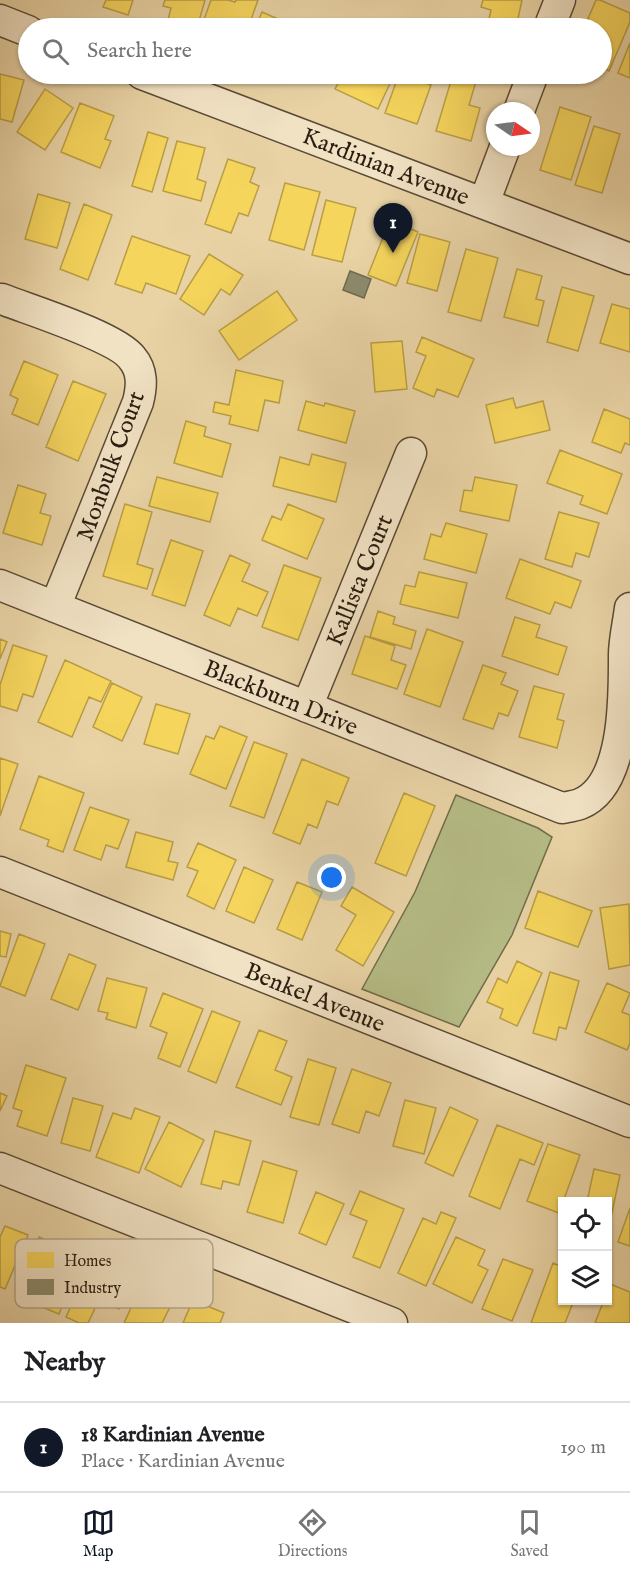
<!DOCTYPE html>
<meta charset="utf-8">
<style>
:root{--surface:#fff;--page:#f6f6f6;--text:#202124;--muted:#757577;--line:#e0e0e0;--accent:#111827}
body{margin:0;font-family:"IM FELL English",serif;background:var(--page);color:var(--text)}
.controls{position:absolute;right:18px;bottom:18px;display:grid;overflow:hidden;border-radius:0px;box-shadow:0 2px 4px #0004}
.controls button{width:54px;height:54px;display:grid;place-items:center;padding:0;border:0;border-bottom:2px solid var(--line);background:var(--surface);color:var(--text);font:30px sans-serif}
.compass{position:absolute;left:486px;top:102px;width:54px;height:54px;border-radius:50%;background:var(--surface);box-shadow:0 2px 4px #0004;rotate:103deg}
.you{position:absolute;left:332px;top:878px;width:21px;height:21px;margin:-15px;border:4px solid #fff;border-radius:50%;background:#1a73e8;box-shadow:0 0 0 9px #1a73e833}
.badge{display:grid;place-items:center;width:39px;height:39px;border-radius:50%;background:var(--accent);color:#fff;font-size:20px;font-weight:700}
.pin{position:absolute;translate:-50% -50px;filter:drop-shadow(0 2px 3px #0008)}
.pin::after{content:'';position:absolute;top:32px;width:21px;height:18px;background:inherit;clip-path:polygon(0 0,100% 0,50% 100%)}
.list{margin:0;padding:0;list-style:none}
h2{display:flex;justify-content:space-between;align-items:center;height:78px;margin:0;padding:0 24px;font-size:26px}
h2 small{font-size:20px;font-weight:400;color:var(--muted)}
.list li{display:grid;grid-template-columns:39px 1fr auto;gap:18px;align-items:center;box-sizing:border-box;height:90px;padding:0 24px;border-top:2px solid var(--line)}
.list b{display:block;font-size:22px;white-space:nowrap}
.list p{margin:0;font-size:20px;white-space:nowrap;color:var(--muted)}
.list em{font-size:20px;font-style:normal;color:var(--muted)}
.icon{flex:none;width:33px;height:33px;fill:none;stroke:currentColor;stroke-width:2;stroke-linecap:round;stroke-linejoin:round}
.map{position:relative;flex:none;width:630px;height:1323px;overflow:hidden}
.search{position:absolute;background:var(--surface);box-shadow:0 2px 4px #0004;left:18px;right:18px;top:18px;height:66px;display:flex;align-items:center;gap:15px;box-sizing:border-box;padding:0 21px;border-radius:33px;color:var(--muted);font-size:22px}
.sheet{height:168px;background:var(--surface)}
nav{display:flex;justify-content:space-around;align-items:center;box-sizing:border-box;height:84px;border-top:2px solid var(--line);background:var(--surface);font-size:16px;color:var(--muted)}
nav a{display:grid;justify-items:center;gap:3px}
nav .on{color:var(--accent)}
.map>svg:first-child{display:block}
</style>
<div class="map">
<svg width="630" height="1323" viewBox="0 0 630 1323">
<rect width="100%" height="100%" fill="#e9d3a5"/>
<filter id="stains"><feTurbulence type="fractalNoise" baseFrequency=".00333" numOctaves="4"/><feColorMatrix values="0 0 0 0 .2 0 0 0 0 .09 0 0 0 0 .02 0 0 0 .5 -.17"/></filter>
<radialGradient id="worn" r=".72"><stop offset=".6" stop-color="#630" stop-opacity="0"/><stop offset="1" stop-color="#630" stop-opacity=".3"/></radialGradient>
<path fill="#b6bc86" stroke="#706c4c" stroke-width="1.5" d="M 456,795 L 538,828 L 552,837 L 512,935 L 459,1027 L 362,989 L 415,892 Z"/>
<path fill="#f6d55c" stroke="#b99e46" stroke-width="1.5" d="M 106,0 L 133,0 L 128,15 L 103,7 Z
M 165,0 L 205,0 L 197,28 L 166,28 L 171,8 L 163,6 Z
M 211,0 L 228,0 L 235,2 L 236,0 L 258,0 L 248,28 L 201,28 Z
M 483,0 L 522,0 L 516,28 L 487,28 L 491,10 L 481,7 Z
M 596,0 L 600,0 L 630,13 L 630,22 L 609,71 L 602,67 L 602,28 L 584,28 Z
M 262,12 L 292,25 L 290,28 L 255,28 Z
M 315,20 L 334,28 L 310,28 Z
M 630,43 L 630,78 L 618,73 Z
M 0,74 L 24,80 L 12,122 L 0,119 Z
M 304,74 L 326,74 L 322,82 Z
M 343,74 L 386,74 L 393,77 L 378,109 L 335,89 Z
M 399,74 L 421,74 L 418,80 L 431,85 L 417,124 L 385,113 Z
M 453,74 L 477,78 L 469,105 L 480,108 L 471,141 L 436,131 Z
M 45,89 L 73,108 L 45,150 L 17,132 Z
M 80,103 L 114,116 L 105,139 L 111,141 L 100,168 L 61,152 Z
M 560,107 L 591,117 L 571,180 L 540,170 Z
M 594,126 L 620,134 L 602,193 L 575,185 Z
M 148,132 L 168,138 L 152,192 L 132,186 Z
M 177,141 L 205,148 L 197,179 L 206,182 L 201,201 L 163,191 Z
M 228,159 L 255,168 L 250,182 L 259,186 L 248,216 L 239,213 L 231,233 L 205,224 Z
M 285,183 L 320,192 L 304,250 L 269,240 Z
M 38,194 L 70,203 L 57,248 L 25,239 Z
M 326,200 L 356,208 L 342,262 L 312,255 Z
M 84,204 L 112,215 L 88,280 L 60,269 Z
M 390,220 L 418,232 L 396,286 L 368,275 Z
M 420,234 L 450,242 L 437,291 L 407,283 Z
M 132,236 L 190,256 L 176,294 L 146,283 L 142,293 L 115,284 Z
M 466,249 L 498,258 L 481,321 L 448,312 Z
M 209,254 L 243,275 L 230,295 L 221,289 L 204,315 L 180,299 Z
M 517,269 L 542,276 L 536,299 L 544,301 L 538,326 L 504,317 Z
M 562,287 L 594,296 L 578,351 L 547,342 Z
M 277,291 L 297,320 L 239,360 L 219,331 Z
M 612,304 L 630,309 L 630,352 L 600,343 Z
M 422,337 L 474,359 L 458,397 L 437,389 L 434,397 L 413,388 L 426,356 L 416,352 Z
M 402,341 L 407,389 L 375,392 L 371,343 Z
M 24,361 L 58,375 L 38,425 L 12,414 L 18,399 L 10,395 Z
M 236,370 L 283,381 L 279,403 L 265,400 L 258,431 L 229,424 L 231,416 L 213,412 L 215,402 L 229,405 Z
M 73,381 L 106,394 L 78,461 L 46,447 Z
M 513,398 L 516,408 L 543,401 L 550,430 L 495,443 L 486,405 Z
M 306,401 L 324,406 L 325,403 L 355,411 L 346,443 L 298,430 Z
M 604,409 L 630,419 L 630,445 L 625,443 L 621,453 L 592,442 Z
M 186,421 L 206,427 L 204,436 L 231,444 L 222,477 L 174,463 Z
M 560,450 L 622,474 L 607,514 L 580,504 L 583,496 L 547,483 Z
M 312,454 L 346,463 L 336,502 L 273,486 L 280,457 L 309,465 Z
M 157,477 L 218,493 L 210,522 L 149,506 Z
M 475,477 L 517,485 L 509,521 L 460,511 L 464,490 L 472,491 Z
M 18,485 L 46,494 L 40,513 L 51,516 L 42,545 L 3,533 Z
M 125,504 L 152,512 L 137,564 L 153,569 L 147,589 L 103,576 Z
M 288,504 L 324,519 L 307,559 L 262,540 L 272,516 L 281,520 Z
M 559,512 L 599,523 L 589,557 L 576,553 L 572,567 L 545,559 Z
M 446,523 L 487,534 L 476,573 L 424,559 L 431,534 L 441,537 Z
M 171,540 L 203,551 L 185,606 L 152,595 Z
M 230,555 L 250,564 L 242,581 L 268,592 L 257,616 L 238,608 L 230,626 L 204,615 Z
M 520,559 L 581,581 L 571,608 L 555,602 L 550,614 L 506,598 Z
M 284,565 L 321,578 L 298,640 L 262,627 Z
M 419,572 L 467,583 L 458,618 L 400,604 L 405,585 L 415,587 Z
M 378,611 L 395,617 L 393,624 L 416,631 L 411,649 L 370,637 Z
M 515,617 L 540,625 L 536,637 L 567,647 L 558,675 L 502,656 Z
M 427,629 L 463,642 L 440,707 L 404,694 Z
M 365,636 L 395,646 L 391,660 L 406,665 L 397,689 L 352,674 Z
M 0,639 L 7,642 L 0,659 Z
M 13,645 L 47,656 L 33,697 L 23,694 L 17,711 L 0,706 L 0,685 Z
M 65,660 L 111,681 L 101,702 L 89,697 L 72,737 L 38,722 Z
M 483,665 L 506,673 L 501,684 L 518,691 L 508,716 L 499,713 L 493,729 L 463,719 Z
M 112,683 L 142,697 L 122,741 L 93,727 Z
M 534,686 L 564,694 L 557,719 L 564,721 L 557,748 L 519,737 Z
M 156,704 L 190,714 L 178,754 L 144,744 Z
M 220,726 L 247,737 L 226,789 L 190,774 L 206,736 L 214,739 Z
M 254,742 L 287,754 L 264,818 L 230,806 Z
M 0,758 L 18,764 L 0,816 Z
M 302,759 L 349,778 L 338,805 L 327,801 L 317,828 L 308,824 L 300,844 L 273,833 Z
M 39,776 L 84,793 L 63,852 L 47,846 L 49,840 L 20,829 Z
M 404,793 L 435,806 L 406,876 L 375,863 Z
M 90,807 L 129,820 L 118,849 L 106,845 L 101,860 L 74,850 Z
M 136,832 L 173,842 L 168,861 L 178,863 L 173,880 L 126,867 Z
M 198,843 L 236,860 L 214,909 L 187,896 L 198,871 L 187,867 Z
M 244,867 L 273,880 L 254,923 L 226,911 Z
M 297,882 L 322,892 L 302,940 L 277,929 Z
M 352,887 L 394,912 L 363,966 L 336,950 L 356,915 L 341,906 Z
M 538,891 L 592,911 L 578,947 L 525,928 Z
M 629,904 L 630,965 L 609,969 L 600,908 Z
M 0,931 L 11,934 L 6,957 L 0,956 Z
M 19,934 L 45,944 L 25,996 L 0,986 Z
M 69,954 L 96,965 L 78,1010 L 51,999 Z
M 517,961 L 542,973 L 517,1026 L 500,1018 L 503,1009 L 487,1002 L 498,978 L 507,983 Z
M 550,972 L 579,981 L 566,1029 L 559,1027 L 556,1040 L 533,1033 Z
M 107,978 L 147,988 L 136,1028 L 106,1019 L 108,1013 L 98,1011 Z
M 607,983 L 630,993 L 622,1012 L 630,1015 L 630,1043 L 627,1050 L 585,1032 Z
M 163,993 L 203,1009 L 180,1067 L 158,1058 L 167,1033 L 150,1026 Z
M 212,1011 L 240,1022 L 216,1083 L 188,1071 Z
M 259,1030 L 287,1041 L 275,1070 L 292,1077 L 281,1105 L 236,1087 Z
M 308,1059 L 336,1068 L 319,1125 L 290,1117 Z
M 26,1065 L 66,1078 L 47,1136 L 17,1126 L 22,1111 L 13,1108 Z
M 352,1069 L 391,1083 L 379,1116 L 366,1111 L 359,1133 L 332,1124 Z
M 0,1093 L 7,1096 L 0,1111 Z
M 73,1098 L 103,1106 L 90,1151 L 61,1143 Z
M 405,1100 L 436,1108 L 424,1154 L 393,1146 Z
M 450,1107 L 478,1120 L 453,1176 L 425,1163 Z
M 135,1108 L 160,1117 L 139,1173 L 96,1157 L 113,1113 L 131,1119 Z
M 169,1122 L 204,1140 L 181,1187 L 145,1169 Z
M 497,1125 L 543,1143 L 534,1165 L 520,1159 L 500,1209 L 469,1196 Z
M 215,1131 L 251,1141 L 239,1185 L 223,1181 L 221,1189 L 201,1184 Z
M 548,1144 L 580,1155 L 559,1213 L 527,1201 Z
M 263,1161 L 297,1171 L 283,1223 L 247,1212 Z
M 594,1169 L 620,1175 L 610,1222 L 608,1221 L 608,1202 L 587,1202 Z
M 360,1191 L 404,1209 L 380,1268 L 353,1257 L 367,1221 L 350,1214 Z
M 316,1192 L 344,1204 L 326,1245 L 299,1233 Z
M 630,1208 L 630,1246 L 618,1242 Z
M 441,1212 L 456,1218 L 426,1286 L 398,1273 L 423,1218 L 436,1224 Z
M 5,1226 L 28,1235 L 5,1289 L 0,1287 L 0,1237 Z
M 39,1237 L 68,1249 L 56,1278 L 71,1284 L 59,1314 L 15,1296 Z
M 456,1237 L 485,1250 L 478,1265 L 488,1270 L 472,1303 L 433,1284 Z
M 93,1258 L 133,1277 L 119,1309 L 99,1300 L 88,1323 L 79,1323 L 66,1317 Z
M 503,1259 L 533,1270 L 512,1321 L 482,1309 Z
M 553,1263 L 562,1267 L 562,1300 L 574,1300 L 565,1323 L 531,1323 Z
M 143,1282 L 175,1297 L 162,1323 L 124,1323 Z
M 610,1284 L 630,1292 L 630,1323 L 595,1323 L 604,1300 L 608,1300 L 608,1291 Z
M 193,1300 L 224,1313 L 220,1323 L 183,1323 Z"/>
<path fill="#8c8c6e" stroke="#6f6a52" stroke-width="1.5" d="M 350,271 L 371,279 L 364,298 L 343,290 Z"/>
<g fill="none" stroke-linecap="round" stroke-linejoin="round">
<g stroke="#5a4a36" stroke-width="33">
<path id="minor" d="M 0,20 L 28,31
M 549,28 L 560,0
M 142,74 L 630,259
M 519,111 L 533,74
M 484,203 L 505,147
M 2,299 C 30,310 117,337 132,358 C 143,371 142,386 138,402 L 55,607
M 0,585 L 562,808 C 567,807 575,806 580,804 C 626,786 624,695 624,655 C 624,640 628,624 630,608
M 307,707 L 411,453
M 0,872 L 630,1122
M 0,1168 L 392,1323"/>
</g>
<use href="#minor" stroke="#f1e2c4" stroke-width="30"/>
</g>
<g text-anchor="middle" stroke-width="6" stroke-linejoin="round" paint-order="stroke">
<g font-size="24" fill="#2a1c11" stroke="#f1e2c4">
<text transform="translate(386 166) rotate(21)" y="8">Kardinian Avenue</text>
<text transform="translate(110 466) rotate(-70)" y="8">Monbulk Court</text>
<text transform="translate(359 580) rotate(-68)" y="8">Kallista Court</text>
<text transform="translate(281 697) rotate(22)" y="8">Blackburn Drive</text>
<text transform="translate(315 997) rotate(22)" y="8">Benkel Avenue</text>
</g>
</g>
<rect x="15" y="1239" width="198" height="69" rx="9" fill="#f1e2c4" stroke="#b5a78e" stroke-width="1.5"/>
<rect x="27" y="1252" width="27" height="16" fill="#f6d55c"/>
<rect x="27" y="1279" width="27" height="16" fill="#8c8c6e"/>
<g font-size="16" fill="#2a1c11">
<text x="64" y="1266">Homes</text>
<text x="64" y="1293">Industry</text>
</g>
<rect width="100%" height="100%" filter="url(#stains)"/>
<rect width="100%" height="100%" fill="url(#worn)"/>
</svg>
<div class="controls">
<button><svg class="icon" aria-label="locate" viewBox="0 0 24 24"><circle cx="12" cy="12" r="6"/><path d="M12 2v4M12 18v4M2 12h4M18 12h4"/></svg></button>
<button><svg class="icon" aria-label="layers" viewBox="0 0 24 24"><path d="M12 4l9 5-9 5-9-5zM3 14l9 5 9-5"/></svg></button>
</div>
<svg class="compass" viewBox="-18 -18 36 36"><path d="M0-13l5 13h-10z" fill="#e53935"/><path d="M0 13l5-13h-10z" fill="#757577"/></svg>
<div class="you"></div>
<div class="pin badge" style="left:393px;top:253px">1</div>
<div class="search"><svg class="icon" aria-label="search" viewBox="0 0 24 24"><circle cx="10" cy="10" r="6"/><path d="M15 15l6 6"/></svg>Search here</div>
</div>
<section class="sheet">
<h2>Nearby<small></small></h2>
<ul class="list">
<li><span class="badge">1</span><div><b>18 Kardinian Avenue</b><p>Place · Kardinian Avenue</p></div><em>190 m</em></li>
</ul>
</section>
<nav>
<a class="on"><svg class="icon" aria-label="map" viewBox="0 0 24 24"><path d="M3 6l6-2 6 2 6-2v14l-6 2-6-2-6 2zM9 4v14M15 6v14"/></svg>Map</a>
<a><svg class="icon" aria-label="directions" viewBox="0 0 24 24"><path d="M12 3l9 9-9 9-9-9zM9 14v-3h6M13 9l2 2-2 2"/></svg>Directions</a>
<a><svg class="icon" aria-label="saved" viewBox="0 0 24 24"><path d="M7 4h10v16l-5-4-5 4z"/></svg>Saved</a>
</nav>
